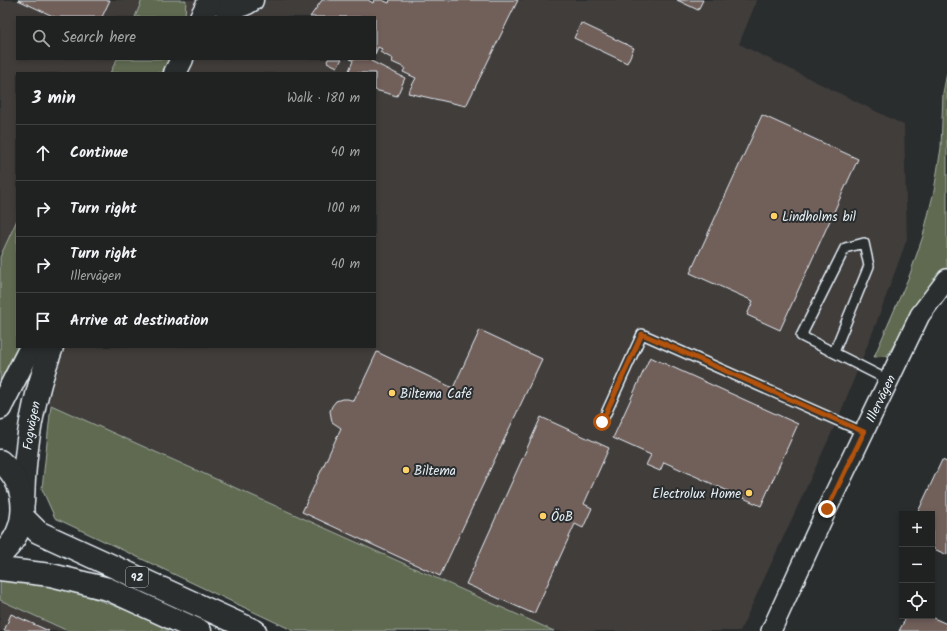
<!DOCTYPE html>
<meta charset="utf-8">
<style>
:root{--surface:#202222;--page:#282a2a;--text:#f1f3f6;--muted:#a2a4a5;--line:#3d3f40}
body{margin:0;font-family:Kalam,sans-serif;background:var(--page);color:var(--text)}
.controls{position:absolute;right:12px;bottom:12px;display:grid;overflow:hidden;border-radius:0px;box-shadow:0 2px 6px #0003}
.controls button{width:36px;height:36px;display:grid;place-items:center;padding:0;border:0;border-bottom:1px solid var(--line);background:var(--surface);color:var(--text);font:20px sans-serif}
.stop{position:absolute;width:12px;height:12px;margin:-9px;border:3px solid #b45309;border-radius:50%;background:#fff}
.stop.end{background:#b45309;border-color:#fff;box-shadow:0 1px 4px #0008}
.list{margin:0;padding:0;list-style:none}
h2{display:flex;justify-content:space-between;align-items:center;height:52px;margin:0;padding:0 16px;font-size:17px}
h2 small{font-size:13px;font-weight:400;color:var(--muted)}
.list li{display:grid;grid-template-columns:26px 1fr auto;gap:12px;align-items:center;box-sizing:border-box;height:56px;padding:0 16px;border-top:1px solid var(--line)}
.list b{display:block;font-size:15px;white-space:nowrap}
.list p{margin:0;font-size:13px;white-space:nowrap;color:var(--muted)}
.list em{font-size:13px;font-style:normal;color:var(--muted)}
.icon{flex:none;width:22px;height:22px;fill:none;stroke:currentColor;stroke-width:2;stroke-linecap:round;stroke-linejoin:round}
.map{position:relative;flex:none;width:947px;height:631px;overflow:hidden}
.search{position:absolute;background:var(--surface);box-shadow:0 2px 6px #0003;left:16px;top:16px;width:360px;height:44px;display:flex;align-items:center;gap:10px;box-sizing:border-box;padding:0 14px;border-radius:0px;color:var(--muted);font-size:15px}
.panel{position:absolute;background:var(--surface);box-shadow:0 2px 6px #0003;left:16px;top:72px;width:360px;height:276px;border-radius:0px}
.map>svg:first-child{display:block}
</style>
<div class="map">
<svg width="947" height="631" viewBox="0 0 947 631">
<rect width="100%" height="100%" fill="#2a2d2e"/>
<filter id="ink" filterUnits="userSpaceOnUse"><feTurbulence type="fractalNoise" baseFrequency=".025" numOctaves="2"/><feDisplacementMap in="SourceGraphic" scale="8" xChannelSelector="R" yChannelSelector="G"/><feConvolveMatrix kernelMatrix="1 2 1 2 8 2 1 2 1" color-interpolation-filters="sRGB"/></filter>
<g filter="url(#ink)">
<path fill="#3f3c3b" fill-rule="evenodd" d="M 0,0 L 757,0 L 739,44 L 904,125 L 907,239 L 876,324 L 838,419 L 740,631 L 554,631 L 0,382 ZM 17,17 L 375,17 L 375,59 L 17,59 ZM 17,73 L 375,73 L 375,347 L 17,347 Z
M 0,600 L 68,631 L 0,631 Z"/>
<path fill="#616b51" stroke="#a4aea4" d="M 142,0 L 186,0 L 185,17 L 135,17 Z
M 117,59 L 169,59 L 163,73 L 110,73 Z
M 947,73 L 947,274 L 916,308 L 887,356 L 874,357 L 910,274 L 923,236 L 934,191 L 941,148 L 943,93 Z
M 17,220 L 17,347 L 23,347 L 0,391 L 0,257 Z
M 51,405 L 554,631 L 294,631 L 55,518 L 42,489 Z
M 0,579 L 10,579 L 69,589 L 142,616 L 173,631 L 68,631 L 0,600 Z"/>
<path fill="#715f5a" stroke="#e8f1f8" d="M 18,0 L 110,0 L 102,17 L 55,17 Z
M 322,0 L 368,0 L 373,3 L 374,0 L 382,0 L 389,3 L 390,0 L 518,0 L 466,106 L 408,93 L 416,78 L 403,72 L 405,68 L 392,62 L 393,59 L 380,52 L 382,49 L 378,47 L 375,54 L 375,17 L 310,17 Z
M 677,0 L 703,0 L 698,10 Z
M 581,23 L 634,48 L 627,63 L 574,38 Z
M 328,59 L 342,59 L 337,67 L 327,62 Z
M 350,59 L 372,59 L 371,61 L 405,78 L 397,96 L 375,90 L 375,73 L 348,73 L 353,61 Z
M 762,115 L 858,159 L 780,330 L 747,315 L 753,301 L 690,273 Z
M 480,330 L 542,359 L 440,576 L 302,512 L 341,428 L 332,422 L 330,411 L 332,406 L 336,401 L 342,399 L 348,399 L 354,401 L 377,352 L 453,388 Z
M 650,357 L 798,424 L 761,506 L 664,462 L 660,471 L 646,465 L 651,455 L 613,438 Z
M 541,417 L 609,448 L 584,504 L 592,508 L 583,528 L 575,524 L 534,614 L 466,584 Z
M 942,460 L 947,462 L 947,555 L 932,548 L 932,514 L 917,514 Z
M 11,614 L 49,631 L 4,631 Z
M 907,616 L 929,616 L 947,624 L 947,631 L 899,631 Z"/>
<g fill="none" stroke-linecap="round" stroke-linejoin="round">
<g stroke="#e8f1f8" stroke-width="12">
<path id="service" d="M 834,352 L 869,266 L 864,243 L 845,248 L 801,336 L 888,380
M 602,422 L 642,334 L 863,432"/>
</g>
<g stroke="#e8f1f8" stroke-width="22">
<g id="minor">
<path id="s1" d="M 771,631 L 827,509 L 920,315 L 947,279"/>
</g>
</g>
<g stroke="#e8f1f8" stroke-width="25">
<g id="tertiary">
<path d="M 210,0 C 225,7 237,11 252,0"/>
<path d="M 201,17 L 210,0"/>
<path d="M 175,73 L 182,59"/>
<path d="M 0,408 L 31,347"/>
<path id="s2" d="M 23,502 C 24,449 33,397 52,347"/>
</g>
</g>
<g stroke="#e8f1f8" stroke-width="25">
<path id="trunk" d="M 0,461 C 30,486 30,530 0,555
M 23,517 L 38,532 L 51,538 L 255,631
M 0,569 L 51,575 L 108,589 L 200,631"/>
</g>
<use href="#service" stroke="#2a2d2e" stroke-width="9"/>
<use href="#minor" stroke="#2a2d2e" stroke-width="19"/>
<use href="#tertiary" stroke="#2a2d2e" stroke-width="22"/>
<use href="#trunk" stroke="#2a2d2e" stroke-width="22"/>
</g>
</g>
<g fill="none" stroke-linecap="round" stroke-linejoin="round" filter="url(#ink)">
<path stroke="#b45309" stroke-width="5" d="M 602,422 L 642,334 L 864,432 L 827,509"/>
</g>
<g fill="#ffd166" stroke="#2a2d2e" stroke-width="1.5">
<circle cx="774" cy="216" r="4"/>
<circle cx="392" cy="393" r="4"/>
<circle cx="406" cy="470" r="4"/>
<circle cx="749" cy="493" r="4"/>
<circle cx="543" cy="516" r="4"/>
</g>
<g text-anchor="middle" stroke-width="4" stroke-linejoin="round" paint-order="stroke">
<rect fill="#2a2d2e" stroke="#afb6bb" stroke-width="1" x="126" y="567" width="22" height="20" rx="3"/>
<g font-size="12" font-weight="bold" fill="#e8f1f8">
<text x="137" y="581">92</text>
</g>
<g font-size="13" fill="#e8f1f8" stroke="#2a2d2e" text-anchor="start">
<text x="782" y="221">Lindholms bil</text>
<text x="400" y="398">Biltema Café</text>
<text x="414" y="475">Biltema</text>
<text x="741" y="498" text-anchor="end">Electrolux Home</text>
<text x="551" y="521">ÖoB</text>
</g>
<g font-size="13" fill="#e8f1f8" stroke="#2a2d2e">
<text dy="5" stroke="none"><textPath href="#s1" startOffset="257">Illervägen</textPath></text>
<text dy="5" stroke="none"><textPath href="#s2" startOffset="77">Fogvägen</textPath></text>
</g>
</g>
</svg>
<div class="controls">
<button>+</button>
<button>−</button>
<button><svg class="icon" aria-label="locate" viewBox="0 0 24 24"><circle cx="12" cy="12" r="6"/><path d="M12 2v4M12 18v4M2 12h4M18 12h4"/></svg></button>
</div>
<div class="stop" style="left:602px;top:422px"></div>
<div class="stop end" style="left:827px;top:509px"></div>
<div class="search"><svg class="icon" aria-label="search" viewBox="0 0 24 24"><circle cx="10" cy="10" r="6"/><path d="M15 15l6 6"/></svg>Search here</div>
<section class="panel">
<h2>3 min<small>Walk · 180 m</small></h2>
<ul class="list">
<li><svg class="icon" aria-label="ahead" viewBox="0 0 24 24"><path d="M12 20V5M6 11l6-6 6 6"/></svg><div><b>Continue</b></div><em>40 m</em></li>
<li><svg class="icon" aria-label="right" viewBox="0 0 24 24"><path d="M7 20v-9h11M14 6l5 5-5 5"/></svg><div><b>Turn right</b></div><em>100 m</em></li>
<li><svg class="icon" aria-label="right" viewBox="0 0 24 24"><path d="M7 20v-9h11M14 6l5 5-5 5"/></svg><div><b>Turn right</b><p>Illervägen</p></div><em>40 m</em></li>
<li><svg class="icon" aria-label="arrive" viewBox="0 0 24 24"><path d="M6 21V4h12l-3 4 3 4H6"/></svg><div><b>Arrive at destination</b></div></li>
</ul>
</section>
</div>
